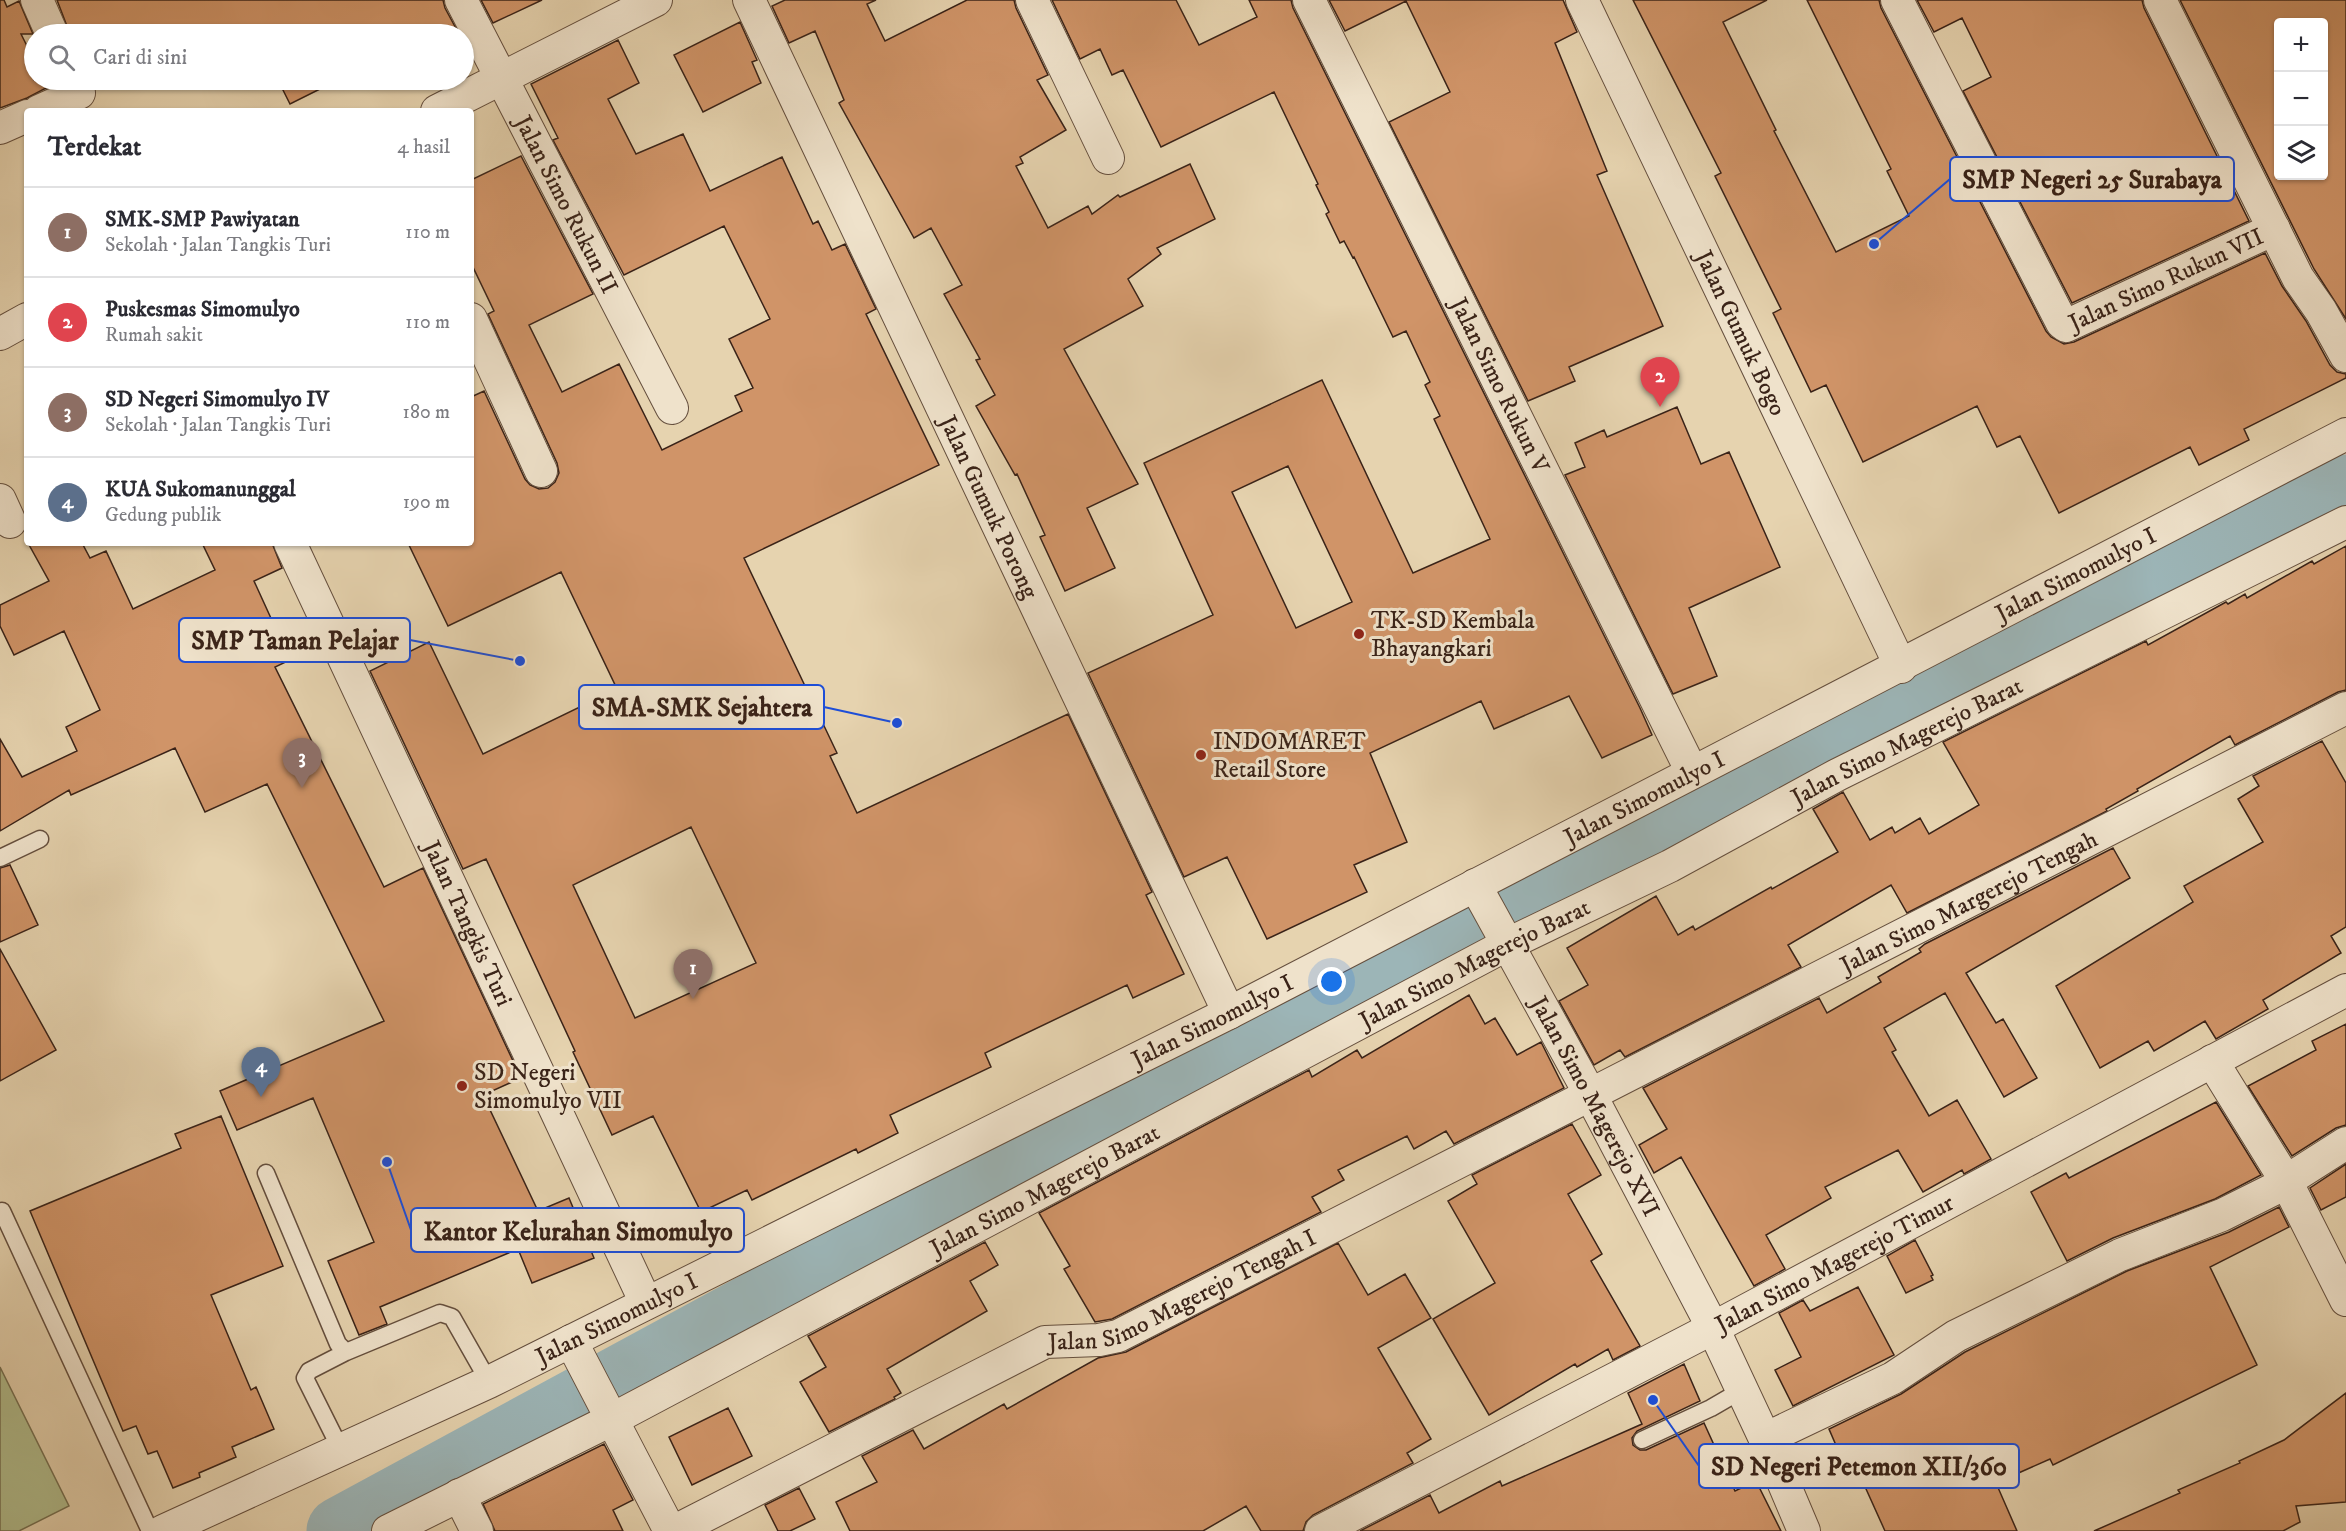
<!DOCTYPE html>
<html lang="id">
<meta charset="utf-8">
<style>
:root{--surface:#fff;--page:#f2f2f3;--text:#2b2b33;--muted:#7c7c81;--line:#e1e1e2;--accent:#0f766e}
body{margin:0;font-family:"IM FELL DW Pica",serif;background:var(--page);color:var(--text)}
.controls{position:absolute;right:18px;top:18px;display:grid;overflow:hidden;border-radius:6px;box-shadow:0 2px 4px #0004}
.controls button{width:54px;height:54px;display:grid;place-items:center;padding:0;border:0;border-bottom:2px solid var(--line);background:var(--surface);color:var(--text);font:30px sans-serif}
.you{position:absolute;left:1332px;top:982px;width:21px;height:21px;margin:-15px;border:4px solid #fff;border-radius:50%;background:#1a73e8;box-shadow:0 0 0 9px #1a73e833}
.badge{display:grid;place-items:center;width:39px;height:39px;border-radius:50%;background:var(--accent);color:#fff;font-size:20px;font-weight:700}
.pin{position:absolute;translate:-50% -50px;filter:drop-shadow(0 2px 3px #0008)}
.pin::after{content:'';position:absolute;top:32px;width:21px;height:18px;background:inherit;clip-path:polygon(0 0,100% 0,50% 100%)}
.list{margin:0;padding:0;list-style:none}
h2{display:flex;justify-content:space-between;align-items:center;height:78px;margin:0;padding:0 24px;font-size:26px}
h2 small{font-size:20px;font-weight:400;color:var(--muted)}
.list li{display:grid;grid-template-columns:39px 1fr auto;gap:18px;align-items:center;box-sizing:border-box;height:90px;padding:0 24px;border-top:2px solid var(--line)}
.list b{display:block;font-size:22px;white-space:nowrap}
.list p{margin:0;font-size:20px;white-space:nowrap;color:var(--muted)}
.list em{font-size:20px;font-style:normal;color:var(--muted)}
.icon{flex:none;width:33px;height:33px;fill:none;stroke:currentColor;stroke-width:2;stroke-linecap:round;stroke-linejoin:round}
.map{position:relative;flex:none;width:2346px;height:1531px;overflow:hidden}
.search{position:absolute;background:var(--surface);box-shadow:0 2px 4px #0004;left:24px;top:24px;width:450px;height:66px;display:flex;align-items:center;gap:15px;box-sizing:border-box;padding:0 21px;border-radius:33px;color:var(--muted);font-size:22px}
.panel{position:absolute;background:var(--surface);box-shadow:0 2px 4px #0004;left:24px;top:108px;width:450px;height:438px;border-radius:6px}
.map>svg:first-child{display:block}
</style>
<div class="map">
<svg width="2346" height="1531" viewBox="0 0 2346 1531">
<rect width="100%" height="100%" fill="#e6d3af"/>
<filter id="stains"><feTurbulence type="fractalNoise" baseFrequency=".00333" numOctaves="4"/><feColorMatrix values="0 0 0 0 .2 0 0 0 0 .09 0 0 0 0 .02 0 0 0 .5 -.17"/></filter>
<radialGradient id="worn" r=".72"><stop offset=".6" stop-color="#630" stop-opacity="0"/><stop offset="1" stop-color="#630" stop-opacity=".3"/></radialGradient>
<path fill="#b1bd8d" stroke="#767052" stroke-width="1.5" d="M 0,1367 L 69,1506 L 19,1531 L 0,1531 Z"/>
<g fill="none" stroke-linecap="round" stroke-linejoin="round">
<path stroke="#9cb5b7" stroke-width="69" d="M 341,1531 L 976,1187 L 1484,931 L 1970,678 L 2346,489"/>
</g>
<path fill="#d09468" stroke="#3a2318" stroke-width="1.5" fill-rule="evenodd" d="M 0,0 L 4,0 L 7,7 L 19,1 L 33,34 L 21,34 L 34,60 L 34,80 L 44,80 L 48,87 L 27,98 L 0,108 Z
M 57,0 L 443,0 L 445,8 L 459,34 L 70,34 Z
M 481,0 L 542,0 L 493,23 Z
M 785,0 L 876,0 L 867,4 L 885,41 L 967,0 L 1014,0 L 1016,8 L 1048,75 L 1037,80 L 1066,130 L 1020,157 L 1023,163 L 1016,166 L 1048,228 L 1088,206 L 1092,214 L 1118,195 L 1120,197 L 1190,164 L 1215,219 L 1157,248 L 1161,254 L 1128,279 L 1143,306 L 1064,349 L 1138,484 L 1087,508 L 1115,568 L 1065,591 L 1040,537 L 1045,535 L 1017,474 L 1015,475 L 976,406 L 995,395 L 976,360 L 980,359 L 944,294 L 962,285 L 931,228 L 914,238 L 839,103 L 844,100 L 815,31 L 789,43 L 772,6 Z
M 1052,0 L 1176,0 L 1199,45 L 1257,17 L 1249,0 L 1291,0 L 1293,8 L 1640,708 L 1652,735 L 1602,758 L 1569,696 L 1494,729 L 1481,701 L 1370,753 L 1407,842 L 1354,865 L 1367,892 L 1267,939 L 1227,857 L 1184,877 L 1088,673 L 1213,615 L 1144,463 L 1322,380 L 1413,573 L 1490,539 L 1434,419 L 1440,416 L 1425,385 L 1430,382 L 1406,331 L 1393,337 L 1354,257 L 1353,258 L 1344,241 L 1340,243 L 1326,214 L 1329,212 L 1316,185 L 1318,184 L 1274,92 L 1161,147 L 1123,70 L 1112,75 L 1100,49 L 1080,59 ZM 1288,466 L 1352,602 L 1296,628 L 1232,492 Z
M 1329,0 L 1563,0 L 1577,32 L 1555,43 L 1607,171 L 1597,175 L 1663,326 L 1569,367 L 1575,381 L 1528,401 L 1389,122 L 1450,92 L 1406,1 L 1345,31 Z
M 1633,0 L 1767,0 L 1723,22 L 1776,130 L 1774,131 L 1836,252 L 1909,216 L 1887,171 L 1891,169 L 1807,0 L 1879,0 L 1881,8 L 2046,331 L 2051,337 L 2064,344 L 2074,342 L 2265,253 L 2282,286 L 2306,321 L 2330,365 L 2337,372 L 2346,374 L 2346,378 L 2244,429 L 2249,440 L 2199,465 L 2190,447 L 2059,513 L 2020,436 L 1997,447 L 1977,406 L 1863,462 L 1826,385 L 1811,392 L 1773,313 L 1781,309 L 1715,176 L 1721,173 Z
M 1917,0 L 2142,0 L 2144,8 L 2249,221 L 2072,303 L 1963,91 L 1991,77 L 1962,18 L 1934,32 Z
M 2180,0 L 2346,0 L 2346,319 L 2314,269 ZM 2278,22 L 2324,22 L 2324,176 L 2278,176 Z
M 740,22 L 757,60 L 752,62 L 761,83 L 703,112 L 674,55 Z
M 618,40 L 639,83 L 608,99 L 636,154 L 683,134 L 710,191 L 782,157 L 813,224 L 818,221 L 832,250 L 845,244 L 876,309 L 866,314 L 939,465 L 744,558 L 837,753 L 830,756 L 857,813 L 1068,714 L 1152,892 L 1146,895 L 1184,974 L 1133,998 L 1127,985 L 985,1053 L 991,1067 L 890,1115 L 898,1133 L 858,1153 L 856,1149 L 752,1200 L 747,1190 L 701,1212 L 653,1116 L 612,1135 L 573,1052 L 575,1051 L 486,859 L 463,869 L 370,671 L 429,642 L 483,754 L 617,689 L 561,572 L 448,626 L 408,543 L 471,543 L 471,397 L 484,391 L 525,479 L 530,485 L 539,489 L 548,488 L 555,482 L 559,473 L 557,463 L 488,314 L 494,311 L 471,263 L 471,180 L 521,156 L 593,294 L 529,325 L 562,392 L 619,364 L 662,450 L 742,411 L 735,396 L 753,388 L 729,339 L 770,319 L 724,226 L 624,275 L 553,140 L 558,138 L 531,84 ZM 691,827 L 756,963 L 635,1018 L 573,885 Z
M 278,80 L 338,80 L 290,104 Z
M 1677,407 L 1701,464 L 1729,452 L 1780,567 L 1689,608 L 1717,676 L 1673,694 L 1565,475 L 1585,467 L 1575,443 L 1604,430 L 1607,437 Z
M 28,543 L 82,543 L 90,558 L 106,551 L 133,609 L 215,570 L 202,543 L 272,543 L 282,568 L 254,581 L 290,660 L 275,667 L 384,887 L 423,868 L 521,1078 L 483,1095 L 538,1211 L 569,1198 L 594,1258 L 532,1283 L 518,1249 L 380,1307 L 387,1324 L 359,1335 L 328,1261 L 374,1242 L 313,1098 L 237,1130 L 220,1091 L 384,1021 L 267,784 L 205,812 L 175,748 L 71,795 L 69,790 L 0,831 L 0,739 L 22,777 L 77,751 L 66,727 L 100,710 L 64,631 L 14,655 L 0,626 L 0,605 L 49,581 Z
M 2346,546 L 2346,690 L 2338,692 L 2235,745 L 2230,736 L 2137,789 L 2138,791 L 2106,809 L 2107,811 L 1907,913 L 1891,885 L 1788,945 L 1801,967 L 1625,1057 L 1620,1050 L 1594,1065 L 1559,1001 L 1588,985 L 1567,948 L 1656,896 L 1678,935 L 1693,926 L 1695,930 L 1771,887 L 1772,889 L 1838,852 L 1813,809 L 1843,792 L 1870,840 L 1892,827 L 1895,833 L 1920,818 L 1929,834 L 1979,805 L 1943,742 L 2146,641 L 2148,645 L 2226,602 L 2228,604 L 2245,594 L 2247,598 L 2312,561 L 2314,564 Z
M 2322,741 L 2346,783 L 2346,927 L 2331,936 L 2341,953 L 2263,1000 L 2268,1009 L 2216,1039 L 2205,1021 L 2154,1051 L 2148,1041 L 2100,1068 L 2056,986 L 2193,902 L 2184,886 L 2263,842 L 2238,799 L 2259,786 L 2253,776 Z
M 2113,848 L 2130,878 L 1966,973 L 1996,1023 L 2003,1019 L 2037,1078 L 2004,1097 L 1945,993 L 1884,1028 L 1896,1050 L 1892,1052 L 1929,1116 L 1957,1100 L 1991,1159 L 1964,1174 L 1962,1170 L 1923,1192 L 1898,1150 L 1825,1187 L 1831,1198 L 1766,1235 L 1785,1269 L 1754,1286 L 1681,1157 L 1654,1173 L 1639,1145 L 1667,1129 L 1643,1088 L 1819,998 L 1827,1013 L 1881,982 L 1878,977 L 1921,952 L 1919,949 L 1925,944 Z
M 10,865 L 38,925 L 0,942 L 0,868 Z
M 0,949 L 56,1050 L 0,1081 Z
M 1469,995 L 1485,1024 L 1495,1018 L 1517,1055 L 1541,1042 L 1564,1088 L 1454,1144 L 1446,1131 L 1414,1149 L 1407,1136 L 1338,1170 L 1344,1180 L 1312,1197 L 1321,1212 L 1112,1319 L 1095,1322 L 1064,1269 L 1070,1266 L 1039,1213 L 1309,1070 L 1312,1077 L 1357,1050 L 1362,1058 Z
M 2346,1024 L 2346,1125 L 2336,1128 L 2292,1156 L 2248,1086 L 2316,1050 L 2312,1041 Z
M 2216,1102 L 2261,1175 L 2215,1199 L 2113,1238 L 2067,1261 L 2031,1192 L 2066,1173 L 2069,1178 Z
M 221,1116 L 283,1266 L 211,1295 L 251,1390 L 256,1387 L 274,1429 L 232,1447 L 236,1457 L 199,1473 L 200,1477 L 173,1488 L 157,1451 L 148,1454 L 136,1426 L 123,1431 L 30,1211 L 181,1148 L 175,1134 Z
M 1572,1124 L 1601,1175 L 1568,1194 L 1602,1254 L 1591,1261 L 1640,1346 L 1613,1360 L 1608,1349 L 1577,1367 L 1575,1364 L 1489,1415 L 1433,1319 L 1495,1283 L 1448,1201 L 1477,1184 L 1472,1175 Z
M 2346,1164 L 2346,1197 L 2321,1210 L 2310,1188 Z
M 2279,1207 L 2289,1227 L 2210,1267 L 2257,1365 L 2053,1465 L 2050,1459 L 1996,1483 L 2017,1531 L 1885,1531 L 1857,1469 L 1848,1473 L 1829,1429 L 1901,1394 L 1965,1352 L 2127,1271 L 2229,1232 Z
M 1915,1240 L 1933,1275 L 1931,1276 L 1933,1280 L 1906,1293 L 1887,1256 Z
M 985,1242 L 998,1265 L 970,1281 L 987,1311 L 887,1369 L 901,1393 L 894,1397 L 895,1399 L 829,1432 L 800,1382 L 826,1367 L 808,1336 Z
M 1338,1243 L 1368,1295 L 1405,1274 L 1431,1318 L 1378,1348 L 1431,1439 L 1407,1453 L 1413,1463 L 1313,1515 L 1306,1522 L 1303,1531 L 1261,1531 L 1246,1506 L 1203,1531 L 850,1531 L 836,1502 L 877,1482 L 862,1456 L 913,1430 L 924,1449 L 1004,1404 L 1007,1409 L 1098,1358 L 1126,1352 Z
M 1858,1287 L 1894,1355 L 1793,1406 L 1775,1370 L 1801,1357 L 1779,1313 L 1803,1300 L 1810,1311 Z
M 1684,1364 L 1700,1401 L 1637,1431 L 1632,1438 L 1633,1445 L 1640,1450 L 1646,1450 L 1704,1423 L 1735,1491 L 1756,1481 L 1781,1531 L 1360,1531 L 1430,1495 L 1439,1513 L 1500,1481 L 1502,1486 L 1642,1424 L 1628,1393 Z
M 2346,1393 L 2346,1502 L 2296,1506 L 2300,1522 L 2283,1531 L 2094,1531 L 2180,1493 L 2178,1490 L 2240,1463 L 2239,1461 L 2284,1440 Z
M 728,1408 L 752,1456 L 692,1485 L 669,1437 Z
M 604,1444 L 633,1500 L 613,1510 L 623,1531 L 495,1531 L 483,1504 Z
M 799,1488 L 815,1519 L 790,1531 L 778,1531 L 765,1505 Z"/>
<g fill="none" stroke-linecap="round" stroke-linejoin="round">
<g stroke="#654f3e" stroke-width="19">
<path id="lane" d="M 0,858 L 40,839
M 266,1173 L 338,1344 L 346,1352 L 440,1313 L 452,1317 L 489,1382
M 2,1211 L 150,1531
M 1642,1440 L 1711,1408 L 1742,1390
M 341,1450 L 305,1378 L 309,1371 L 346,1352"/>
</g>
<g stroke="#654f3e" stroke-width="34">
<g id="street">
<path d="M 37,0 L 52,34"/>
<path id="s1" d="M 461,0 L 672,408"/>
<path id="s2" d="M 749,0 L 1229,1013"/>
<path d="M 1032,0 L 1108,158"/>
<path id="s3" d="M 1309,0 L 1692,772"/>
<path id="s4" d="M 1582,0 L 1901,667"/>
<path id="s5" d="M 1897,0 L 2062,323 L 2066,326 L 2274,229"/>
<path d="M 2160,0 L 2298,278 L 2321,311 L 2346,356"/>
<path d="M 39,111 L 79,93"/>
<path d="M 437,111 L 656,0"/>
<path d="M 0,128 L 27,116"/>
<path d="M 471,319 L 541,471"/>
<path d="M 0,334 L 27,319"/>
<path d="M 0,500 L 10,522"/>
<path id="s6" d="M 290,543 L 646,1303"/>
<path id="s7" d="M 1475,885 L 1590,1094 L 1713,1328 L 1765,1439 L 1804,1531"/>
<path d="M 2212,1061 L 2286,1181 L 2346,1300"/>
<path d="M 571,1341 L 670,1531"/>
<path d="M 1765,1439 L 1893,1378 L 1956,1336 L 2120,1255 L 2222,1215 L 2274,1189 L 2346,1143"/>
<path d="M 459,1495 L 477,1531"/>
<path id="s8" d="M 163,1531 L 489,1382 L 1229,1013 L 2346,434"/>
<path id="s9" d="M 388,1531 L 611,1420 L 1508,944 L 1670,866 L 1837,775 L 2346,522"/>
<path id="s10" d="M 675,1531 L 1045,1342 L 1099,1340 L 1118,1336 C 1527,1126 1938,919 2346,708"/>
<path id="s11" d="M 1321,1531 L 1713,1328 L 2346,990"/>
</g>
</g>
<use href="#lane" stroke="#efe2cb" stroke-width="16"/>
<use href="#street" stroke="#efe2cb" stroke-width="32"/>
</g>
<g fill="#8f2418" stroke="#efe2cb" stroke-width="2">
<circle cx="1359" cy="634" r="6"/>
<circle cx="1201" cy="755" r="6"/>
<circle cx="462" cy="1086" r="6"/>
</g>
<g text-anchor="middle" stroke-width="6" stroke-linejoin="round" paint-order="stroke">
<g font-size="24" fill="#3a2318" stroke="#efe2cb">
<text dy="8" stroke="none"><textPath href="#s1" startOffset="230">Jalan Simo Rukun II</textPath></text>
<text dy="8" stroke="none"><textPath href="#s5" startOffset="478">Jalan Simo Rukun VII</textPath></text>
<text dy="8" stroke="none"><textPath href="#s4" startOffset="369">Jalan Gumuk Bogo</textPath></text>
<text dy="8" stroke="none"><textPath href="#s3" startOffset="430">Jalan Simo Rukun V</textPath></text>
<text dy="8" stroke="none"><textPath href="#s2" startOffset="561">Jalan Gumuk Porong</textPath></text>
<text dy="8" stroke="none"><textPath href="#s8" startOffset="2139">Jalan Simomulyo I</textPath></text>
<text dy="8" stroke="none"><textPath href="#s9" startOffset="1712">Jalan Simo Magerejo Barat</textPath></text>
<text dy="8" stroke="none"><textPath href="#s8" startOffset="1653">Jalan Simomulyo I</textPath></text>
<text dy="8" stroke="none"><textPath href="#s10" startOffset="1444">Jalan Simo Margerejo Tengah</textPath></text>
<text dy="8" stroke="none"><textPath href="#s6" startOffset="420">Jalan Tangkis Turi</textPath></text>
<text dy="8" stroke="none"><textPath href="#s9" startOffset="1226">Jalan Simo Magerejo Barat</textPath></text>
<text dy="8" stroke="none"><textPath href="#s8" startOffset="1167">Jalan Simomulyo I</textPath></text>
<text dy="8" stroke="none"><textPath href="#s7" startOffset="252">Jalan Simo Magerejo XVI</textPath></text>
<text dy="8" stroke="none"><textPath href="#s9" startOffset="740">Jalan Simo Magerejo Barat</textPath></text>
<text dy="8" stroke="none"><textPath href="#s11" startOffset="579">Jalan Simo Magerejo Timur</textPath></text>
<text dy="8" stroke="none"><textPath href="#s10" startOffset="564">Jalan Simo Magerejo Tengah I</textPath></text>
<text dy="8" stroke="none"><textPath href="#s8" startOffset="501">Jalan Simomulyo I</textPath></text>
</g>
<g font-size="24" fill="#3a2318" stroke="#efe2cb" text-anchor="start">
<text x="1371" y="628">TK-SD Kembala<tspan x="1371" dy="28">Bhayangkari</tspan></text>
<text x="1213" y="749">INDOMARET<tspan x="1213" dy="28">Retail Store</tspan></text>
<text x="474" y="1080">SD Negeri<tspan x="474" dy="28">Simomulyo VII</tspan></text>
</g>
</g>
<path fill="none" stroke="#1d4ed8" stroke-width="2" d="M1874 244L1950 179M520 661L410 640M897 723L824 707M387 1162L411 1230M1653 1400L1699 1466"/>
<g fill="#1d4ed8" stroke="#efe2cb" stroke-width="2">
<circle cx="1874" cy="244" r="6"/>
<circle cx="520" cy="661" r="6"/>
<circle cx="897" cy="723" r="6"/>
<circle cx="387" cy="1162" r="6"/>
<circle cx="1653" cy="1400" r="6"/>
</g>
<g fill="#efe2cb" stroke="#1d4ed8" stroke-width="2">
<rect x="1950" y="157" width="284" height="44" rx="6"/>
<rect x="179" y="618" width="231" height="44" rx="6"/>
<rect x="579" y="685" width="245" height="44" rx="6"/>
<rect x="411" y="1208" width="333" height="44" rx="6"/>
<rect x="1699" y="1444" width="320" height="44" rx="6"/>
</g>
<g font-size="26" text-anchor="middle" font-weight="bold" fill="#3a2318">
<text x="2092" y="188">SMP Negeri 25 Surabaya</text>
<text x="295" y="649">SMP Taman Pelajar</text>
<text x="702" y="716">SMA-SMK Sejahtera</text>
<text x="578" y="1240">Kantor Kelurahan Simomulyo</text>
<text x="1859" y="1475">SD Negeri Petemon XII/360</text>
</g>
<rect width="100%" height="100%" filter="url(#stains)"/>
<rect width="100%" height="100%" fill="url(#worn)"/>
</svg>
<div class="controls">
<button>+</button>
<button>−</button>
<button><svg class="icon" aria-label="layers" viewBox="0 0 24 24"><path d="M12 4l9 5-9 5-9-5zM3 14l9 5 9-5"/></svg></button>
</div>
<div class="you"></div>
<div class="pin badge" style="left:693px;top:999px;background:#8d6e63">1</div>
<div class="pin badge" style="left:1660px;top:407px;background:#e0444e">2</div>
<div class="pin badge" style="left:302px;top:788px;background:#8d6e63">3</div>
<div class="pin badge" style="left:261px;top:1097px;background:#5c6f8a">4</div>
<div class="search"><svg class="icon" aria-label="search" viewBox="0 0 24 24"><circle cx="10" cy="10" r="6"/><path d="M15 15l6 6"/></svg>Cari di sini</div>
<section class="panel">
<h2>Terdekat<small>4 hasil</small></h2>
<ul class="list">
<li><span class="badge" style="background:#8d6e63">1</span><div><b>SMK-SMP Pawiyatan</b><p>Sekolah · Jalan Tangkis Turi</p></div><em>110 m</em></li>
<li><span class="badge" style="background:#e0444e">2</span><div><b>Puskesmas Simomulyo</b><p>Rumah sakit</p></div><em>110 m</em></li>
<li><span class="badge" style="background:#8d6e63">3</span><div><b>SD Negeri Simomulyo IV</b><p>Sekolah · Jalan Tangkis Turi</p></div><em>180 m</em></li>
<li><span class="badge" style="background:#5c6f8a">4</span><div><b>KUA Sukomanunggal</b><p>Gedung publik</p></div><em>190 m</em></li>
</ul>
</section>
</div>
